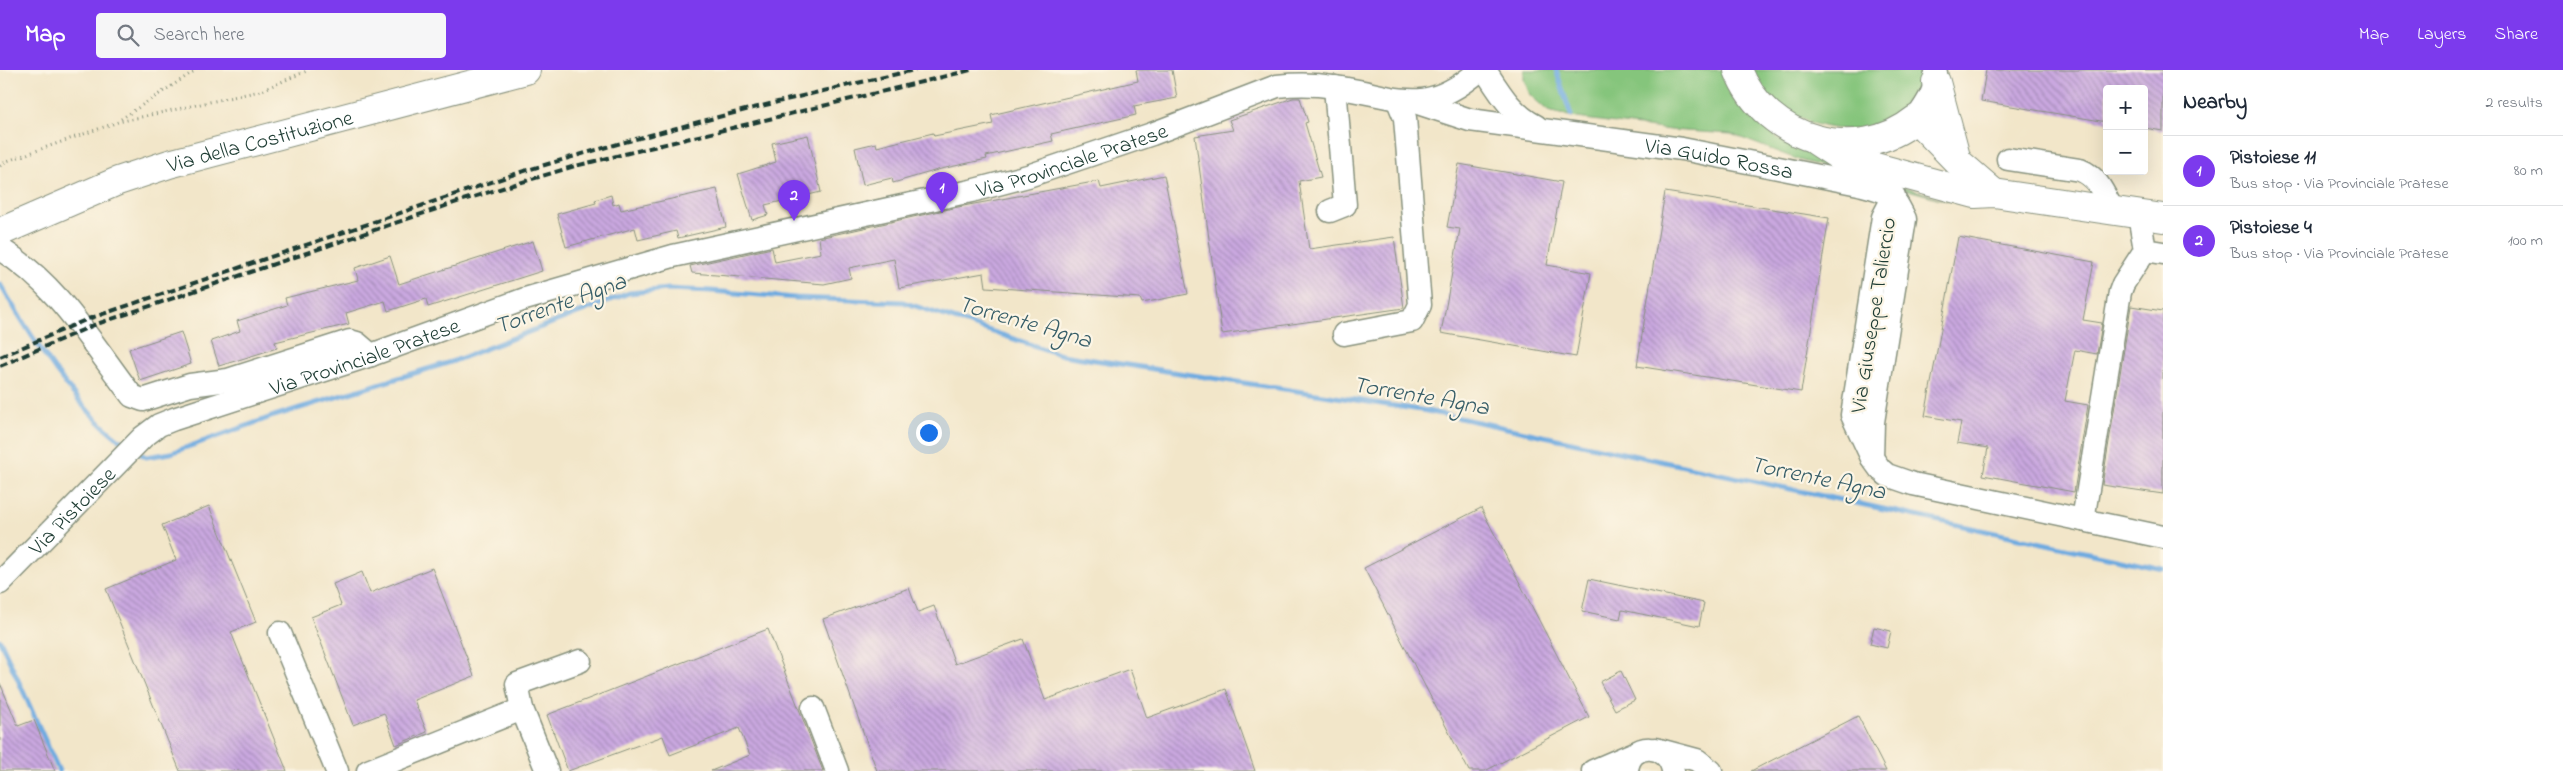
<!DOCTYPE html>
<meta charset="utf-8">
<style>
:root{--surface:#fff;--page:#f6f6f7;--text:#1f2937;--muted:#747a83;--line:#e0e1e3;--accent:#7c3aed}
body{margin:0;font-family:"Indie Flower",sans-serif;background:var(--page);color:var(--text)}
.controls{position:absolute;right:15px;top:15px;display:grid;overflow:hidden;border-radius:5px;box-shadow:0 5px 20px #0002}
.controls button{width:45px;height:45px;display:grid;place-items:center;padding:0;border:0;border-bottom:1px solid var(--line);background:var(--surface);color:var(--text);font:25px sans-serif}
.you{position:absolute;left:928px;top:362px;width:18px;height:18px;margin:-12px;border:4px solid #fff;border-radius:50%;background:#1a73e8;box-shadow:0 0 0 8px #1a73e833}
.badge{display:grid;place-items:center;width:32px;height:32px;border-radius:50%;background:var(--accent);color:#fff;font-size:16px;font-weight:700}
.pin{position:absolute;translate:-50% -41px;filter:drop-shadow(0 1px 2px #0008)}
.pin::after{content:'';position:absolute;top:26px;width:18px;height:15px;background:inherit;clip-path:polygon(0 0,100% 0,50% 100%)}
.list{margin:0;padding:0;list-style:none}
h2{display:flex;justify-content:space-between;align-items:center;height:65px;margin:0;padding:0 20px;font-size:21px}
h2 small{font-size:16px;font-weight:400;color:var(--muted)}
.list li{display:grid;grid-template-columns:32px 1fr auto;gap:15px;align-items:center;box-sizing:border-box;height:70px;padding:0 20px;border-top:1px solid var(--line)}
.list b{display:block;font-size:19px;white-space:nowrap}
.list p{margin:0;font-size:16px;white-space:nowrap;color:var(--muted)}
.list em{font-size:16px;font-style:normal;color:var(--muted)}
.icon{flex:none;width:28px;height:28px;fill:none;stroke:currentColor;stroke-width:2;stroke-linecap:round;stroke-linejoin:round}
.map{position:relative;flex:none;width:2163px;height:701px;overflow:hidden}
header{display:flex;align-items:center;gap:30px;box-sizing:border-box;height:70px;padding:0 25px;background:var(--accent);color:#fff}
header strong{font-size:24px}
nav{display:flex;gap:28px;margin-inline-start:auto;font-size:18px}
.search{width:350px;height:45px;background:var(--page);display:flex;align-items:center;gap:12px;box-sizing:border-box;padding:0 18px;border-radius:5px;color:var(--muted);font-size:19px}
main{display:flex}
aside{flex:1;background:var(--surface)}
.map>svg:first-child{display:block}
</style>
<header>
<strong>Map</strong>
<div class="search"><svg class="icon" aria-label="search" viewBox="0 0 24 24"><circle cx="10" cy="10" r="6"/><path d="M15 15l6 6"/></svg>Search here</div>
<nav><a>Map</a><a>Layers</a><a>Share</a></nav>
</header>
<main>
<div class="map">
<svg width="2163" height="701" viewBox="0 0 2163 701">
<defs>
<pattern id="building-back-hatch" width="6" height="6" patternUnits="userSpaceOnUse" patternTransform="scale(1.25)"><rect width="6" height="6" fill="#caa8e0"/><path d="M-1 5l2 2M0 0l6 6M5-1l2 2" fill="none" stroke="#a38ab6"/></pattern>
</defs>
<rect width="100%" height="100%" fill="#fcf5e5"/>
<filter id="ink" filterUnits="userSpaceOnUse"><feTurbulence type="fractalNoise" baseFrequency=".02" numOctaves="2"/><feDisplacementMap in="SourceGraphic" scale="10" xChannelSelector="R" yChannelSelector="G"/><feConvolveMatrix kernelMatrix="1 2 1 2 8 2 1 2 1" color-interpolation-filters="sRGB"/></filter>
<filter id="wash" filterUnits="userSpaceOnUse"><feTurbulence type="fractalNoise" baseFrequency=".0096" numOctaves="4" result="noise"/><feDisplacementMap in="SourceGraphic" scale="20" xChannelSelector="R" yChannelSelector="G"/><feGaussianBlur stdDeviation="1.12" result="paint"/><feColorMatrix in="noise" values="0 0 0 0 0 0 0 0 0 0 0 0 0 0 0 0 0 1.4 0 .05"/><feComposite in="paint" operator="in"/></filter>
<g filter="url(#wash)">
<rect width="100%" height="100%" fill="#f2e6c9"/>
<path fill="#85c57c" stroke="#528158" d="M 1524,0 L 1724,0 L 1762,56 L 1783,72 L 1814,86 L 1948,131 L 1799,90 L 1731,64 L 1670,60 L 1577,48 L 1548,41 L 1530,25 L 1524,10 Z
M 1748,0 L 1921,0 C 1917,64 1844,70 1798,47 C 1792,45 1785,42 1780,39 C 1768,29 1759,12 1748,0 Z"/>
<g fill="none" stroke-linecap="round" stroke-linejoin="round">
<path stroke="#6fabe0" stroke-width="5" d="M 1556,0 L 1571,45
M 0,214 C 30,265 78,343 127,375
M 138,382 L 146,387 L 171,383 L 274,346 L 454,291 L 629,223 L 668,219 L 711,221 L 796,228 L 903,232 L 1062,285 L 1427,341 L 2163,499
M 0,570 L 59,701"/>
</g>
<g id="blocks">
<path fill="url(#building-back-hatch)" d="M 1136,0 L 1172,0 L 1177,28 L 1134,36 L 1136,45 L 1051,64 L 1053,71 L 986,86 L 987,89 L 941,99 L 893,113 L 892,108 L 863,115 L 855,78 L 876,73 L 877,77 L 933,63 L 934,66 L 993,54 L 991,45 L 1138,11 Z
M 1986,0 L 2163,0 L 2163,61 L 2144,58 L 2144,19 L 2107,19 L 2107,52 L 1981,31 Z
M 1293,28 L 1300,28 L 1308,52 L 1305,53 L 1321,107 L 1299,111 L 1309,179 L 1394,167 L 1404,238 L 1222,264 L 1195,66 L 1233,60 L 1229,50 Z
M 808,65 L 821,122 L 765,135 L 768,145 L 752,150 L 738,104 L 776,92 L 772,73 Z
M 1459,94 L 1562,112 L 1547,195 L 1591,203 L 1576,287 L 1441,263 L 1460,159 L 1447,157 Z
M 1164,105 L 1188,224 L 1142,233 L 1140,228 L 986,217 L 984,203 L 899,218 L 894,189 L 849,198 L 851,208 L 824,214 L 692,203 L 690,196 L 772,178 L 775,192 L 821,183 L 819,168 L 958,137 L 1099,111 L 1101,118 Z
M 717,119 L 726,157 L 678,168 L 676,161 L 638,170 L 635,158 L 566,177 L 557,144 L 596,133 L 595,130 L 611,125 L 613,135 L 619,133 L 621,140 Z
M 1665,122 L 1829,148 L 1801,322 L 1637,296 Z
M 1958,167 L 2094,192 L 2083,250 L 2102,253 L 2097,284 L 2075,280 L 2065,331 L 2088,335 L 2074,422 L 1983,405 L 1988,378 L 1957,373 L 1961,352 L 1925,346 Z
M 533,171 L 542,201 L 428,237 L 426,229 L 388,241 L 385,231 L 346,243 L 349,254 L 275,272 L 277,278 L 219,296 L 211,271 L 240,261 L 237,251 L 287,235 L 285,228 L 358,210 L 355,198 L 390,186 L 399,214 Z
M 2131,236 L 2163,241 L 2163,424 L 2102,415 Z
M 181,262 L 191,294 L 140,311 L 129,279 Z
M 209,436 L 256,552 L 231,562 L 287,701 L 180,701 L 106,519 L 176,490 L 162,455 Z
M 1481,438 L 1589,647 L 1485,701 L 1469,701 L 1364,498 Z
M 432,498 L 474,606 L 414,630 L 427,662 L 396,675 L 384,643 L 353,655 L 311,547 L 341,535 L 333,514 L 362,502 L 370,523 Z
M 1589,509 L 1704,533 L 1699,556 L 1622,540 L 1620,549 L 1582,541 Z
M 909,518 L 918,542 L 934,536 L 955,594 L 1023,569 L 1045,630 L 1130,599 L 1147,648 L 1226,619 L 1255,701 L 877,701 L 823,549 Z
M 1874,557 L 1891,561 L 1887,578 L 1870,574 Z
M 768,559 L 823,701 L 711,701 L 750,685 L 739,658 L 670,685 L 663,666 L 568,701 L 547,645 Z
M 1621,601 L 1635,630 L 1615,640 L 1600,612 Z
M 0,613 L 18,656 L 34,650 L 55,701 L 0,701 Z
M 1858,646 L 1886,701 L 1751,701 Z"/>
</g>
</g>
<g filter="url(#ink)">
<use href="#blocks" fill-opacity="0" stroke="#88927e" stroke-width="1"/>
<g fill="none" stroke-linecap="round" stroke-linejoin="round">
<g stroke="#88927e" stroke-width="25">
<g id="minor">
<path d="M 1485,0 C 1500,23 1512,44 1536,56"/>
<path id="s1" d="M 1415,32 L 1470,50 L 1682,79 L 1859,114 C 1890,122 1891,121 1905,149 L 1873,352 L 1872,388"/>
<path d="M 1916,49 C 1926,35 1936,21 1936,3"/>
<path d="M 2008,89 L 2080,100 C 2098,107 2104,124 2113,141"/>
<path d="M 1894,126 L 1883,147 L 1852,345 L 1872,388 L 1880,399 L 1887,405 L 1913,414 L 2163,467"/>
<path d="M 1330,141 L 1345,135 L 1335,17"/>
<path d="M 2139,145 L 2145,180 L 2163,183"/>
<path d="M 0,179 C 58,214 92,274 132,326 L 143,330 L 190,315 L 228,310 L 350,271 L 357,273 L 371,285"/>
<path d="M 1344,264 L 1412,251 L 1420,235 L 1405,48 L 1398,31"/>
<path d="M 2083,450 L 2120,222 L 2123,214 L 2145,180"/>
<path id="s2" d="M 0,513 L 143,367 L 159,355 L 174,349 L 371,285 L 525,229 L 673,186 L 971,121 L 1028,106 L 1152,64 L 1277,16 C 1296,14 1315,14 1334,17 C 1398,25 1422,50 1480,0"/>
<path d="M 280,563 L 337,701"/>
<path d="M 813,638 L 837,701"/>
<path d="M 522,639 L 517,614 L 580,591"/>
<path d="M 1656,679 L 1697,690 L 1711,701"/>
<path d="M 368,701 L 522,639 L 547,701"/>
<path d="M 1593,701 L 1635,683"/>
<path d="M 1627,701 C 1629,671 1669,672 1673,701"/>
</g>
</g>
<g stroke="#88927e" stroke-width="30">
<g id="major">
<path d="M 1738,0 C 1765,70 1857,97 1916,49 L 1957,91 L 1994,123"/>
<path d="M 1936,12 L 1956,87"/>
<path d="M 1816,71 L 1842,88 L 1975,124 L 1994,123 L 2163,148"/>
<path id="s3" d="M 0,162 L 118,111 L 169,94 L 526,0"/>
</g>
</g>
<path stroke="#88927e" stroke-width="3" stroke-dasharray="1 4" stroke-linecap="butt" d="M 121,49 L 196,0
M 0,96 L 7,91 L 118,52 L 260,21 L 309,0"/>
<use href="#minor" stroke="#fff" stroke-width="22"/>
<use href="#major" stroke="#fff" stroke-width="28"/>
<path stroke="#1f3d34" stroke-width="4" stroke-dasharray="8 4" stroke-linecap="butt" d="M 0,287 L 88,249 L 521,102 C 651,63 783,29 915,0
M 0,296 L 94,255 L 463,130 L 575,96 L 971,0"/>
</g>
</g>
<g text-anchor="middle" stroke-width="4.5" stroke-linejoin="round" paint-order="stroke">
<g font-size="22" fill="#1f3d34" stroke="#fcf5e5">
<text dy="8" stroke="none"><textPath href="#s3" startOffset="276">Via della Costituzione</textPath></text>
<text dy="8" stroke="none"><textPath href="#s1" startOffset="310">Via Guido Rossa</textPath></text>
<text dy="8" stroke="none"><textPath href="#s2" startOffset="1176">Via Provinciale Pratese</textPath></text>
<text transform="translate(1872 245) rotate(-81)" y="8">Via Giuseppe Taliercio</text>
<text dy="8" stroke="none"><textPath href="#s2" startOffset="441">Via Provinciale Pratese</textPath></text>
<text dy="8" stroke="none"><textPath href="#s2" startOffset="102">Via Pistoiese</textPath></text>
</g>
<g font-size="24" font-style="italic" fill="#375e68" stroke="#fcf5e5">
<text transform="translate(560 233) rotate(-20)" y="8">Torrente Agna</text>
<text transform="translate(1025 251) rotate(16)" y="8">Torrente Agna</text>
<text transform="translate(1421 325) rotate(10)" y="8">Torrente Agna</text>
<text transform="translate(1818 407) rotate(12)" y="8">Torrente Agna</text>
</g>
</g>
</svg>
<div class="controls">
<button>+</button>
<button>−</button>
</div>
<div class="you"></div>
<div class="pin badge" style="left:942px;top:143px">1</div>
<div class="pin badge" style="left:794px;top:151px">2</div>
</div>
<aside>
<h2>Nearby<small>2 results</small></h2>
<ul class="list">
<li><span class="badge">1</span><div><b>Pistoiese 11</b><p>Bus stop · Via Provinciale Pratese</p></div><em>80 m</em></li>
<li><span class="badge">2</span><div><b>Pistoiese 4</b><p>Bus stop · Via Provinciale Pratese</p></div><em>100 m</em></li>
</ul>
</aside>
</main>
